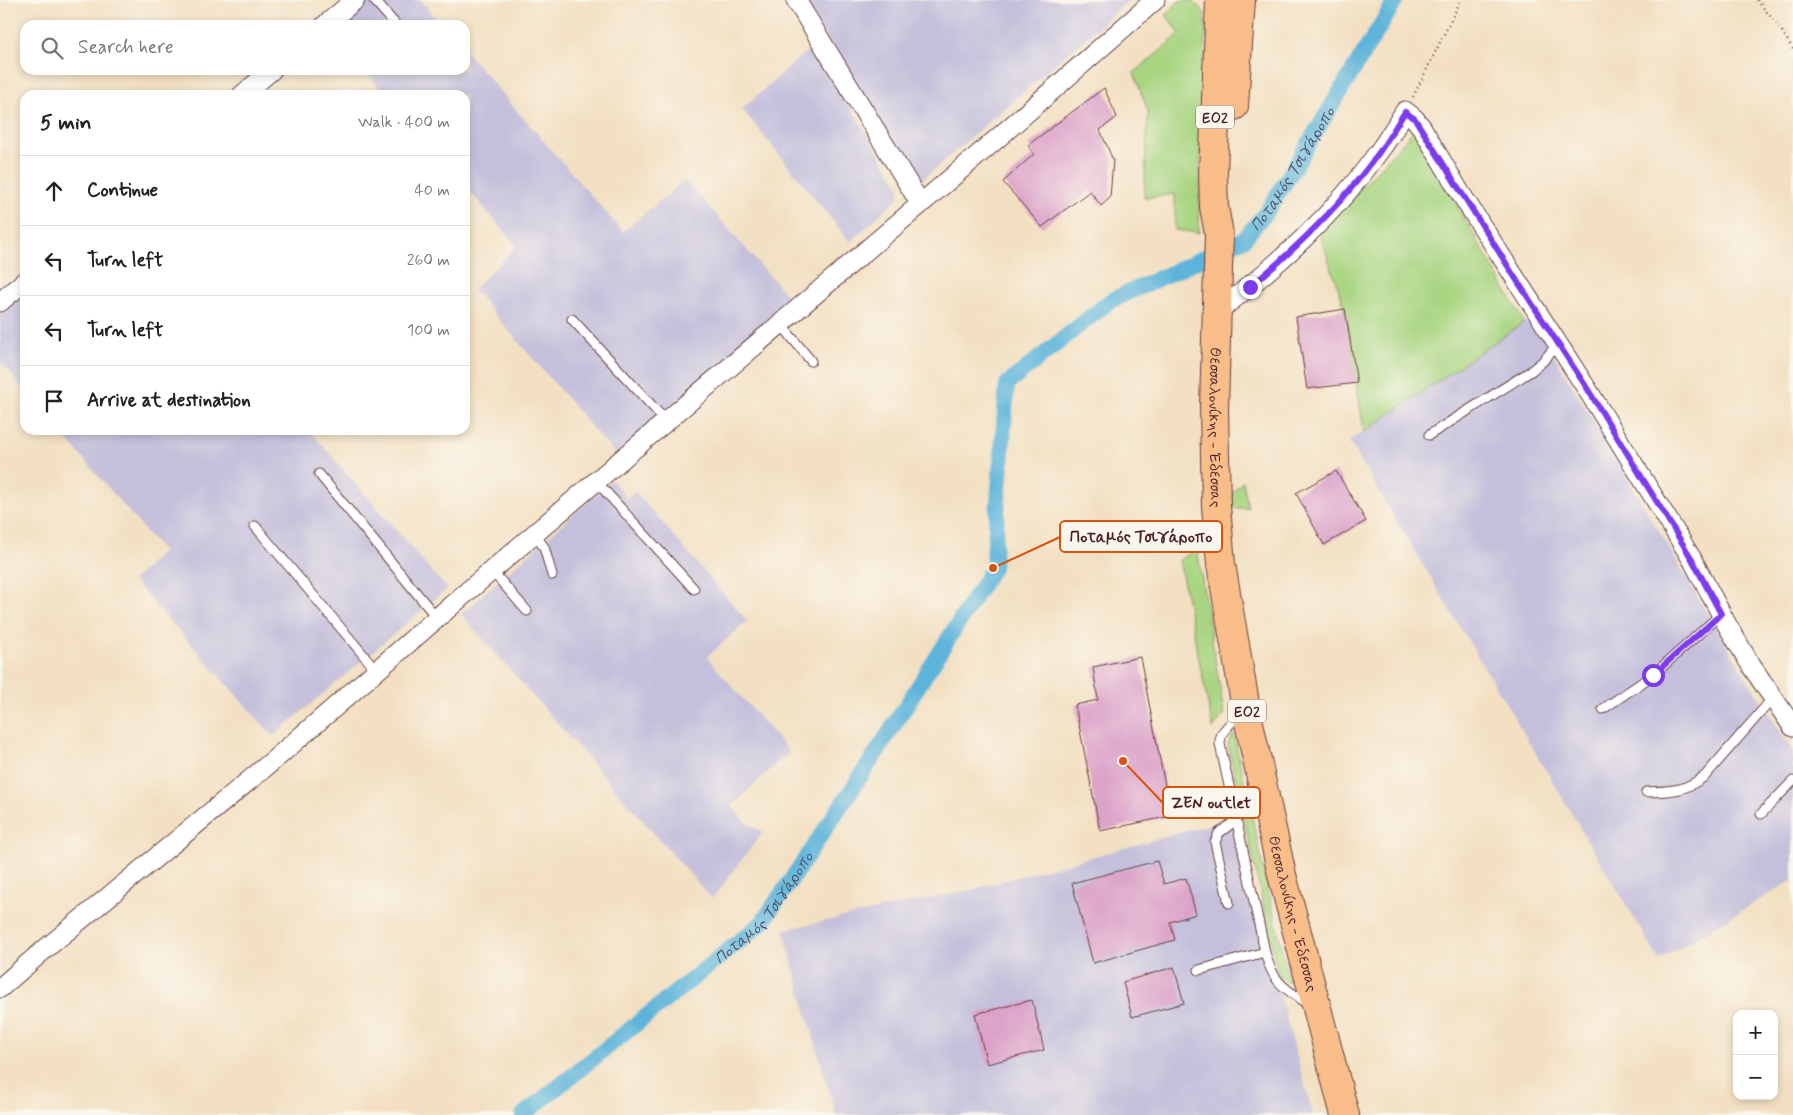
<!DOCTYPE html>
<meta charset="utf-8">
<style>
:root{--surface:#fff;--page:#f2f2f2;--text:#222;--muted:#767676;--line:#e0e0e0}
body{margin:0;font-family:Mynerve,sans-serif;background:var(--page);color:var(--text)}
.controls{position:absolute;right:15px;bottom:15px;display:grid;overflow:hidden;border-radius:10px;box-shadow:0 2px 8px #0003}
.controls button{width:45px;height:45px;display:grid;place-items:center;padding:0;border:0;border-bottom:1px solid var(--line);background:var(--surface);color:var(--text);font:25px sans-serif}
.stop{position:absolute;width:15px;height:15px;margin:-11px;border:4px solid #7c3aed;border-radius:50%;background:#fff}
.stop.end{background:#7c3aed;border-color:#fff;box-shadow:0 1px 5px #0008}
.list{margin:0;padding:0;list-style:none}
h2{display:flex;justify-content:space-between;align-items:center;height:65px;margin:0;padding:0 20px;font-size:21px}
h2 small{font-size:16px;font-weight:400;color:var(--muted)}
.list li{display:grid;grid-template-columns:32px 1fr auto;gap:15px;align-items:center;box-sizing:border-box;height:70px;padding:0 20px;border-top:1px solid var(--line)}
.list b{display:block;font-size:19px;white-space:nowrap}
.list em{font-size:16px;font-style:normal;color:var(--muted)}
.icon{flex:none;width:28px;height:28px;fill:none;stroke:currentColor;stroke-width:2;stroke-linecap:round;stroke-linejoin:round}
.map{position:relative;flex:none;width:1793px;height:1115px;overflow:hidden}
.search{position:absolute;background:var(--surface);box-shadow:0 2px 8px #0003;left:20px;top:20px;width:450px;height:55px;display:flex;align-items:center;gap:12px;box-sizing:border-box;padding:0 18px;border-radius:15px;color:var(--muted);font-size:19px}
.panel{position:absolute;background:var(--surface);box-shadow:0 2px 8px #0003;left:20px;top:90px;width:450px;height:345px;border-radius:15px}
.map>svg:first-child{display:block}
</style>
<div class="map">
<svg width="1793" height="1115" viewBox="0 0 1793 1115">
<rect width="100%" height="100%" fill="#fbf7ec"/>
<filter id="ink" filterUnits="userSpaceOnUse"><feTurbulence type="fractalNoise" baseFrequency=".02" numOctaves="2"/><feDisplacementMap in="SourceGraphic" scale="10" xChannelSelector="R" yChannelSelector="G"/><feConvolveMatrix kernelMatrix="1 2 1 2 8 2 1 2 1" color-interpolation-filters="sRGB"/></filter>
<filter id="wash" filterUnits="userSpaceOnUse"><feTurbulence type="fractalNoise" baseFrequency=".0096" numOctaves="4" result="noise"/><feDisplacementMap in="SourceGraphic" scale="20" xChannelSelector="R" yChannelSelector="G"/><feGaussianBlur stdDeviation="1.12" result="paint"/><feColorMatrix in="noise" values="0 0 0 0 0 0 0 0 0 0 0 0 0 0 0 0 0 1.4 0 .05"/><feComposite in="paint" operator="in"/></filter>
<g filter="url(#wash)">
<rect width="100%" height="100%" fill="#f3e0c2"/>
<path fill="#c4c0db" d="M 366,0 L 421,0 L 442,25 L 337,25 Z
M 803,0 L 1129,0 L 922,180 L 911,178 Z
M 813,46 L 900,187 L 899,197 L 850,242 L 742,109 Z
M 465,51 L 623,232 L 685,180 L 791,300 L 615,454 L 473,289 L 517,246 L 465,186 L 465,95 L 386,95 L 364,70 L 465,70 Z
M 25,293 L 25,391 L 0,361 L 0,314 Z
M 1524,322 L 1534,322 L 1744,674 L 1793,752 L 1793,880 L 1659,960 L 1349,441 Z
M 59,430 L 309,430 L 447,589 L 273,736 L 133,580 L 163,552 Z
M 612,480 L 627,499 L 635,491 L 747,621 L 707,657 L 789,752 L 732,806 L 747,824 L 763,832 L 712,899 L 461,614 Z
M 1231,819 L 1313,1115 L 836,1115 L 783,930 L 974,889 Z"/>
<path fill="#a9d582" stroke="#7a7a56" d="M 1179,1 L 1193,1 L 1204,12 L 1206,29 L 1200,170 L 1199,233 L 1175,230 L 1175,194 L 1144,198 L 1148,111 L 1134,73 L 1180,34 L 1166,15 Z
M 1414,130 L 1524,322 L 1364,432 L 1345,309 L 1320,234 Z
M 1243,481 L 1248,508 L 1228,508 L 1232,493 Z
M 1197,549 L 1224,713 L 1213,729 L 1179,560 Z
M 1233,732 L 1289,982 L 1279,977 L 1228,745 Z"/>
<g fill="none" stroke-linecap="round" stroke-linejoin="round">
<path stroke="#5db4da" stroke-width="16" id="s1" d="M 523,1115 L 762,923 L 873,758 L 993,568 L 1007,384 L 1110,301 L 1244,239 L 1270,207 L 1396,0"/>
</g>
<g id="blocks">
<path fill="#dca3c9" d="M 1104,88 L 1117,117 L 1100,130 L 1113,160 L 1110,198 L 1101,206 L 1090,191 L 1042,227 L 1003,182 L 1034,154 L 1028,145 Z
M 1345,309 L 1357,383 L 1307,389 L 1296,317 Z
M 1336,471 L 1366,521 L 1324,545 L 1296,493 Z
M 1140,657 L 1171,816 L 1100,831 L 1075,705 L 1098,700 L 1093,667 Z
M 1157,861 L 1164,884 L 1186,878 L 1196,914 L 1170,922 L 1175,940 L 1093,963 L 1072,883 Z
M 1174,967 L 1184,1003 L 1132,1017 L 1123,982 Z
M 1032,1000 L 1044,1050 L 987,1064 L 975,1014 Z"/>
</g>
</g>
<g filter="url(#ink)">
<use href="#blocks" fill-opacity="0" stroke="#633c42" stroke-width="1"/>
<g fill="none" stroke-linecap="round" stroke-linejoin="round">
<g stroke="#633c42" stroke-width="11">
<path id="service" d="M 374,0 L 396,25
M 572,319 L 666,421
M 780,323 L 811,361
M 1429,435 L 1531,371 L 1542,362 L 1559,343
M 319,474 L 437,618
M 596,481 L 694,589
M 255,526 L 377,671
M 534,534 L 544,547 L 552,575
M 492,571 L 527,611
M 1603,709 L 1653,675 L 1721,614
M 1242,713 C 1233,722 1219,730 1220,744 L 1265,952 C 1273,984 1285,988 1310,1006
M 1646,792 C 1672,791 1683,792 1705,776 L 1773,698
M 1761,814 L 1793,781
M 1229,903 L 1215,842 L 1219,833 L 1235,821
M 1199,970 L 1265,952"/>
</g>
<g stroke="#633c42" stroke-width="21">
<path id="minor" d="M 796,0 L 920,203
M 325,25 L 355,0
M 242,95 L 272,70
M 0,302 L 25,281
M 1217,312 C 1278,265 1335,214 1380,150 C 1389,138 1397,124 1405,111 L 1415,119 L 1422,128 L 1461,194 L 1587,389 L 1692,559 L 1726,623 L 1752,667 L 1793,727
M 0,988 L 38,955 L 275,759 L 498,565 L 999,137 L 1155,0"/>
</g>
<g stroke="#633c42" stroke-width="30">
<g id="trunk">
<path id="s2" d="M 1220,0 L 1213,173 L 1214,207 L 1219,234 L 1214,408 L 1216,506 L 1221,564 L 1246,709 L 1282,875 L 1345,1115"/>
<path d="M 1234,106 L 1241,0"/>
</g>
</g>
<path stroke="#633c42" stroke-width="2.5" stroke-dasharray="1 4" stroke-linecap="butt" d="M 1757,0 L 1780,28 L 1793,49
M 1413,97 L 1461,0"/>
<use href="#service" stroke="#fff" stroke-width="9"/>
<use href="#minor" stroke="#fff" stroke-width="19"/>
<use href="#trunk" stroke="#f8bd88" stroke-width="28"/>
</g>
</g>
<g fill="none" stroke-linecap="round" stroke-linejoin="round" filter="url(#ink)">
<path stroke="#7c3aed" stroke-width="6" d="M 1250,287 C 1298,247 1344,202 1380,151 C 1389,138 1397,124 1405,112 L 1415,119 L 1516,279 L 1587,388 L 1692,559 L 1721,614 L 1653,675"/>
</g>
<g text-anchor="middle" stroke-width="4.5" stroke-linejoin="round" paint-order="stroke">
<g fill="#fbf7ec" stroke="#7f6065" stroke-width="1">
<rect x="1196" y="105.5" width="38" height="23" rx="4"/>
<rect x="1228" y="699.5" width="38" height="23" rx="4"/>
</g>
<g font-size="14" font-weight="bold" fill="#4a1f2b">
<text x="1215" y="122">ΕΟ2</text>
<text x="1247" y="716">ΕΟ2</text>
</g>
<g font-size="15" fill="#4a1f2b" stroke="#fbf7ec">
<text dy="5" stroke="none"><textPath href="#s2" startOffset="428">Θεσσαλονίκης - Έδεσσας</textPath></text>
<text dy="5" stroke="none"><textPath href="#s2" startOffset="922">Θεσσαλονίκης - Έδεσσας</textPath></text>
</g>
<g font-size="16" font-style="italic" fill="#515368" stroke="#fbf7ec">
<text dy="6" stroke="none"><textPath href="#s1" startOffset="1280">Ποταμός Τσιγάροπο</textPath></text>
<text dy="6" stroke="none"><textPath href="#s1" startOffset="319">Ποταμός Τσιγάροπο</textPath></text>
</g>
</g>
<path fill="none" stroke="#d8530f" stroke-width="2" d="M993 568L1060 537M1123 761L1163 803"/>
<g fill="#d8530f" stroke="#fbf7ec" stroke-width="2">
<circle cx="993" cy="568" r="5"/>
<circle cx="1123" cy="761" r="5"/>
</g>
<g fill="#fbf7ec" stroke="#d8530f" stroke-width="2">
<rect x="1060" y="521" width="162" height="31" rx="5"/>
<rect x="1163" y="787" width="97" height="31" rx="5"/>
</g>
<g font-size="16" text-anchor="middle" font-weight="bold" fill="#4a1f2b">
<text x="1141" y="542">Ποταμός Τσιγάροπο</text>
<text x="1211" y="808">ZEN outlet</text>
</g>
</svg>
<div class="controls">
<button>+</button>
<button>−</button>
</div>
<div class="stop" style="left:1653px;top:675px"></div>
<div class="stop end" style="left:1250px;top:287px"></div>
<div class="search"><svg class="icon" aria-label="search" viewBox="0 0 24 24"><circle cx="10" cy="10" r="6"/><path d="M15 15l6 6"/></svg>Search here</div>
<section class="panel">
<h2>5 min<small>Walk · 400 m</small></h2>
<ul class="list">
<li><svg class="icon" aria-label="ahead" viewBox="0 0 24 24"><path d="M12 20V5M6 11l6-6 6 6"/></svg><div><b>Continue</b></div><em>40 m</em></li>
<li><svg class="icon" aria-label="left" viewBox="0 0 24 24"><path d="M17 20v-9H6M10 6l-5 5 5 5"/></svg><div><b>Turn left</b></div><em>260 m</em></li>
<li><svg class="icon" aria-label="left" viewBox="0 0 24 24"><path d="M17 20v-9H6M10 6l-5 5 5 5"/></svg><div><b>Turn left</b></div><em>100 m</em></li>
<li><svg class="icon" aria-label="arrive" viewBox="0 0 24 24"><path d="M6 21V4h12l-3 4 3 4H6"/></svg><div><b>Arrive at destination</b></div></li>
</ul>
</section>
</div>
